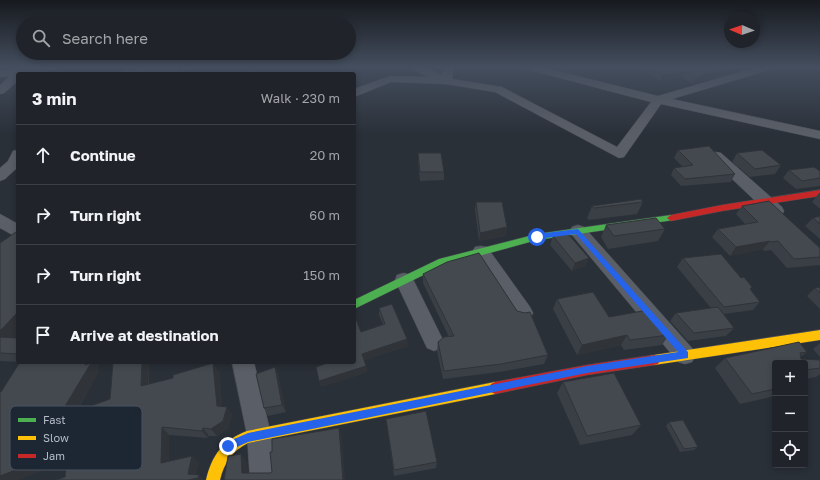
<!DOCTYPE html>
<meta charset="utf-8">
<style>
:root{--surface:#20242a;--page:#282c32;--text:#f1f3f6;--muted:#a2a4a8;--line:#3d4147}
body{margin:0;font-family:"Golos Text",sans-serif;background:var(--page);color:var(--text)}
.controls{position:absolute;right:12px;bottom:12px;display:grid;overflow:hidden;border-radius:4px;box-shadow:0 2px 6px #0003}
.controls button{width:36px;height:36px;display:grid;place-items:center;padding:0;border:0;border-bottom:1px solid var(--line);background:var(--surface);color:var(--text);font:20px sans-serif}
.compass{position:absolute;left:724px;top:12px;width:36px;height:36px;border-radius:50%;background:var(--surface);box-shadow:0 2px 6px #0003;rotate:272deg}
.stop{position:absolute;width:12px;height:12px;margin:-9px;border:3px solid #2563eb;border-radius:50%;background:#fff}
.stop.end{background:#2563eb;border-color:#fff;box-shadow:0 1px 4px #0008}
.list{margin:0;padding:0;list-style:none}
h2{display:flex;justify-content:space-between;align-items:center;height:52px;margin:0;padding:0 16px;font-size:17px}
h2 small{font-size:13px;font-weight:400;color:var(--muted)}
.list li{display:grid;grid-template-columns:26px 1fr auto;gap:12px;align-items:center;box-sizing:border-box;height:60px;padding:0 16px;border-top:1px solid var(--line)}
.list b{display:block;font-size:15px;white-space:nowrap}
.list em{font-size:13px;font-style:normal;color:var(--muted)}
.icon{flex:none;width:22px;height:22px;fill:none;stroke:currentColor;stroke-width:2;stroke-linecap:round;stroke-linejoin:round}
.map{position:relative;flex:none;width:820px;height:480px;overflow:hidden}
.search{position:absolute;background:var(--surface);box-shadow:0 2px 6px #0003;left:16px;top:16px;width:340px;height:44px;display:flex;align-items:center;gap:10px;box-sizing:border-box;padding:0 14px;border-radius:22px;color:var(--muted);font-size:15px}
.panel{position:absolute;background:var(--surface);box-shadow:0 2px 6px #0003;left:16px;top:72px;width:340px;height:292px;border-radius:4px}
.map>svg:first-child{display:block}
</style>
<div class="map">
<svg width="820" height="480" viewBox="0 0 820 480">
<rect width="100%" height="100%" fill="#2a3038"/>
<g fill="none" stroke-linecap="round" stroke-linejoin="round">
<g stroke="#484c53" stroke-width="1">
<path id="street" d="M 31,67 L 59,67 L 54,70 L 18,74 L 18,81 L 4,93 L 0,94 L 0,85 L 10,76 L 0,77 L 0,71 Z
M 159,67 L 190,67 C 184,75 130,74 117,74 L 123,71 Z
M 411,67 L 424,67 L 442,75 L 444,67 L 454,67 L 452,79 L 502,87 L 617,147 L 651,102 L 526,69 L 525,67 L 541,67 L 658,96 L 757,67 L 773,67 L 772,69 L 672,99 L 820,131 L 820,139 L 661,104 L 624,157 L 619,158 L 495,92 L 446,84 L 391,82 L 354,97 L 354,89 L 390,76 L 428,77 L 412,69 Z
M 18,150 L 18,167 L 5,179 L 0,181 L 0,168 L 8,161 L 13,151 Z
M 716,152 L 721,153 L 782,207 L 784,211 L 782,215 L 776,216 L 770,215 L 711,159 L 709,156 L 711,153 Z
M 0,214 L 18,224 L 18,238 L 0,228 Z
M 578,225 L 584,227 L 692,348 L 696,355 L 692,362 L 685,364 L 678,362 L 572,235 L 570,231 L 572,227 Z
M 481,246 L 487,247 L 530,307 L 533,313 L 530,319 L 523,321 L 516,319 L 472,252 L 475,247 Z
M 404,273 L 411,275 L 441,336 L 444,342 L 441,348 L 434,351 L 427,348 L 395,280 L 397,275 Z
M 232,362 L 254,362 L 271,435 L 276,480 L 250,480 L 247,435 Z"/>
</g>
<g stroke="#484c53" stroke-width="1">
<path id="fast" d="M 671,215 L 674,216 L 675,218 L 674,220 L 537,240 L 442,266 L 354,309 L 354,300 L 439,259 L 537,234 Z"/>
</g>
<g stroke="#484c53" stroke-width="1">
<path id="slow" d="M 820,330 L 820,340 L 654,365 L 650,364 L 648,360 L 650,356 L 654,355 Z
M 495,382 L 499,384 L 501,388 L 499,392 L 495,394 L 248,443 C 232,451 224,463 220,480 L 206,480 C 212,455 223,440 247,431 Z"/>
</g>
<g stroke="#484c53" stroke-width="1">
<path id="jam" d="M 820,190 L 820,196 L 722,211 L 671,221 L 667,218 L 671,215 L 722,205 Z
M 654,355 L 658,356 L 660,360 L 658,364 L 654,365 L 587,375 L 495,394 L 491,392 L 489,388 L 491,384 L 495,382 L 587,365 Z"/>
</g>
<use href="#street" fill="#5a5e66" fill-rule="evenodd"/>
<use href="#fast" fill="#4caf50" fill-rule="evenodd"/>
<use href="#slow" fill="#ffc107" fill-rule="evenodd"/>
<use href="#jam" fill="#c62828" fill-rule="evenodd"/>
</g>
<path fill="#3a3f45" d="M 640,67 L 752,67 L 693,84 L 682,78 L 660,81 Z
M 678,150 L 735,174 L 731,182 L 681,186 L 671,175 L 674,168 L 683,167 L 674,158 Z
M 418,153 L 444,172 L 444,180 L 420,181 L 418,162 Z
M 737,153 L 781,165 L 775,174 L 750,177 L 732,162 Z
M 789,170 L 820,171 L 820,186 L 796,189 L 783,178 Z
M 819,193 L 820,193 L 820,209 L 812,202 Z
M 476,202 L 507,227 L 505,236 L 479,241 L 475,210 Z
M 643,202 L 637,214 L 589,220 L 587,218 L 592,206 Z
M 742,206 L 820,248 L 820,265 L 787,268 L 771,250 L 764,251 L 763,249 L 730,256 L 712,237 L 718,229 L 745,224 L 736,214 Z
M 820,216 L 820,239 L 805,226 L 813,218 Z
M 606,225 L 665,229 L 658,241 L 608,249 L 601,237 Z
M 18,233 L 18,332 L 13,338 L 18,338 L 18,362 L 99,362 L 100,363 L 97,369 L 99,371 L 77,411 L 110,399 L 149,362 L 149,384 L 219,371 L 222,406 L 232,414 L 228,429 L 217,436 L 209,436 L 208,438 L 169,435 L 169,461 L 199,463 L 65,477 L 67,461 L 1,392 L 20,362 L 0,361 L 0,243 Z
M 553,236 L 589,258 L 585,266 L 572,271 L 550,245 Z
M 683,258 L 741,278 L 752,287 L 750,289 L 760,302 L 753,310 L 724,314 L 734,328 L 726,336 L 688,341 L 670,321 L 676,313 L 711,308 L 677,267 Z
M 423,274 L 517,311 L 548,355 L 544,364 L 499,372 L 443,379 L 437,351 L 438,342 L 449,337 L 423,283 Z
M 820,287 L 820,309 L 807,296 L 815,288 Z
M 557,299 L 609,317 L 669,335 L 662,345 L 624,350 L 621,345 L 577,355 L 553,309 Z
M 379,308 L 408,346 L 364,360 L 366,366 L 367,372 L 321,387 L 354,362 L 361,332 L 383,324 L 379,315 Z
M 820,343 L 820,357 L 813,349 Z
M 807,352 L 800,357 L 801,359 L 820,360 L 820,374 L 816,377 L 805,379 L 805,363 L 775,363 L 775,396 L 740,404 L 715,368 L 725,358 Z
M 275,367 L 278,375 L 286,412 L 268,416 L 264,408 Z
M 563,382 L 641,425 L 632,435 L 580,445 L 557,393 Z
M 386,419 L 437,462 L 436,468 L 394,476 Z
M 669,422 L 698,447 L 694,450 L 680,452 L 666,426 Z"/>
<path fill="#303338" d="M 180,67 L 182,72 L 182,74 L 179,74 Z
M 734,67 L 752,67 L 693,84 L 696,77 Z
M 685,72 L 682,78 L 660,81 L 662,75 Z
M 507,227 L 505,236 L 479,241 L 480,233 Z
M 770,241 L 763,249 L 730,256 L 736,247 Z
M 589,258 L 585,266 L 572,271 L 575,263 Z
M 18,312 L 18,332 L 6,345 L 0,341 L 0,331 Z
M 627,335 L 621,345 L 577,355 L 582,345 Z
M 407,339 L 408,346 L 363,361 L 362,354 Z
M 87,362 L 99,362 L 100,363 L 97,369 L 99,371 L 68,426 L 58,418 Z
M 142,362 L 149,362 L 148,395 L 141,386 Z
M 213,363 L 219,371 L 223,414 L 217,406 Z
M 366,366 L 367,372 L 321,387 L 319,381 Z
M 275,367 L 278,375 L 286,412 L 282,405 Z
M 227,407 L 232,414 L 228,429 L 217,436 L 211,429 Z
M 162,427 L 169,435 L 169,470 L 161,463 Z
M 203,428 L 209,436 L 208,438 L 202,431 Z
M 339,428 L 342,437 L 345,480 L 343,480 Z
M 68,450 L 79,457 L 19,480 L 0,480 L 0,476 Z
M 241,454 L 247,463 L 249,480 L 242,473 Z
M 192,456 L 199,463 L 195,478 L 199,475 L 204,480 L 188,480 L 188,474 Z"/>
<path fill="#444950" stroke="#303338" d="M 175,67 L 180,67 L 179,74 L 147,74 L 148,69 Z
M 651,67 L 734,67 L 696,77 L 685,72 L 662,75 Z
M 709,146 L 735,174 L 685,179 L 674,168 L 693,165 L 678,150 Z
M 762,150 L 781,165 L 755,169 L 737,153 Z
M 418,153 L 441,153 L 444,172 L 420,172 Z
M 814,167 L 820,171 L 820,178 L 802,181 L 789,170 Z
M 641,199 L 643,202 L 594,208 L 592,206 Z
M 769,201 L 820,248 L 820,257 L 794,259 L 778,241 L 771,242 L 770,241 L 736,247 L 718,229 L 758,222 L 742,206 Z
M 476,202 L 502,202 L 507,227 L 480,233 Z
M 820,216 L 820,224 L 813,218 Z
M 656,218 L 665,229 L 614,236 L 606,225 Z
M 16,232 L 18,233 L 18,312 L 0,331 L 0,243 Z
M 568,234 L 589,258 L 575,263 L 553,236 Z
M 479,253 L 517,311 L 525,313 L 530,312 L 548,355 L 501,364 L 444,371 L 438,342 L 444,337 L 454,336 L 423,274 L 447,262 Z
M 721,254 L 741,278 L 744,277 L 752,287 L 750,289 L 760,302 L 724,307 L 683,258 Z
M 820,287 L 820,293 L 815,288 Z
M 593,292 L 609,317 L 648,310 L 669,335 L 630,340 L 627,335 L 582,345 L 557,299 Z
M 392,304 L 407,339 L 362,354 L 366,366 L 319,381 L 316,367 L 330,362 L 354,362 L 354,314 L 361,332 L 385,324 L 379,308 Z
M 718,307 L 734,328 L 694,333 L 676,313 Z
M 0,337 L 18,338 L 18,354 L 0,353 Z
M 799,342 L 807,352 L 800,353 L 801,359 L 820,360 L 820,368 L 805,370 L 805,363 L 775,363 L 775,389 L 752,394 L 725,358 Z
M 20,362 L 87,362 L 85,365 L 91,363 L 58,418 L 110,399 L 113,362 L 142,362 L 141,386 L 173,378 L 173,375 L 213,363 L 217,406 L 227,407 L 223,421 L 211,429 L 203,428 L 202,431 L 162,427 L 161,463 L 192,456 L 188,474 L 199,475 L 198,478 L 188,480 L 56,480 L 65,477 L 68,450 L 0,476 L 0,392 L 1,392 Z
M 275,367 L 282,405 L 264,408 L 256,374 Z
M 614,373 L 641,425 L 587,436 L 563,382 Z
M 426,411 L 437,462 L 394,470 L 386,419 Z
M 683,420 L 698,447 L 684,449 L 669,422 Z
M 339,428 L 343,480 L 224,480 L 228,456 L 241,454 L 242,473 L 270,473 L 272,472 L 270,452 L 272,452 L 272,439 Z"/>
<linearGradient id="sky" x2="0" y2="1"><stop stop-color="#171a1f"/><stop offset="0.5" stop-color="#444e5e"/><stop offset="1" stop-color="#444e5e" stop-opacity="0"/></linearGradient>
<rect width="820" height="134" fill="url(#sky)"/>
<path fill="#2563eb" d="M 578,229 L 688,352 L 688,358 L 587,373 L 248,442 L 228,451 L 225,449 L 225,443 L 248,433 L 587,366 L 678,352 L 576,234 L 537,239 L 534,237 L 537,234 Z"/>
<rect x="10" y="406" width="132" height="64" rx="6" fill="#1d2633" stroke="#4a5360" stroke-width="1"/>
<rect x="18" y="418" width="18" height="4" fill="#4caf50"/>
<rect x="18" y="436" width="18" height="4" fill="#ffc107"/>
<rect x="18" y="454" width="18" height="4" fill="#c62828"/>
<g font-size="11" fill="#b4bcc9">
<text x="43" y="424">Fast</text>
<text x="43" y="442">Slow</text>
<text x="43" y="460">Jam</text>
</g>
</svg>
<div class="controls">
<button>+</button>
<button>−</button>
<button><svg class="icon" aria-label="locate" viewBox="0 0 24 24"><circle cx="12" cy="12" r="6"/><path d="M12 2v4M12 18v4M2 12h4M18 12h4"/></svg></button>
</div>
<svg class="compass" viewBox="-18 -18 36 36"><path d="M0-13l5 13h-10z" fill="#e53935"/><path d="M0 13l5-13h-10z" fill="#a2a4a8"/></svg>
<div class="stop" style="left:537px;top:237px"></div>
<div class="stop end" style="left:228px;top:446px"></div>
<div class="search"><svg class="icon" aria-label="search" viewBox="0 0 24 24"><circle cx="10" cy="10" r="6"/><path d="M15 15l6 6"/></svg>Search here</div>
<section class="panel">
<h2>3 min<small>Walk · 230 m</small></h2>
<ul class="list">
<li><svg class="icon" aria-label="ahead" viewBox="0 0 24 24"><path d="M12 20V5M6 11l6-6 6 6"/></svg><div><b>Continue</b></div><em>20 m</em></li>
<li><svg class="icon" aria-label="right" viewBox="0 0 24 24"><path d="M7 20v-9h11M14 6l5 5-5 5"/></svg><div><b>Turn right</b></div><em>60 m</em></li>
<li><svg class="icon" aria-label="right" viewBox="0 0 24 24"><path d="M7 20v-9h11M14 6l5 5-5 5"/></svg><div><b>Turn right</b></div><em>150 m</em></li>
<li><svg class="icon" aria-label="arrive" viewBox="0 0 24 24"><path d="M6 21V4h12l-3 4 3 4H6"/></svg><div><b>Arrive at destination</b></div></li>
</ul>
</section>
</div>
